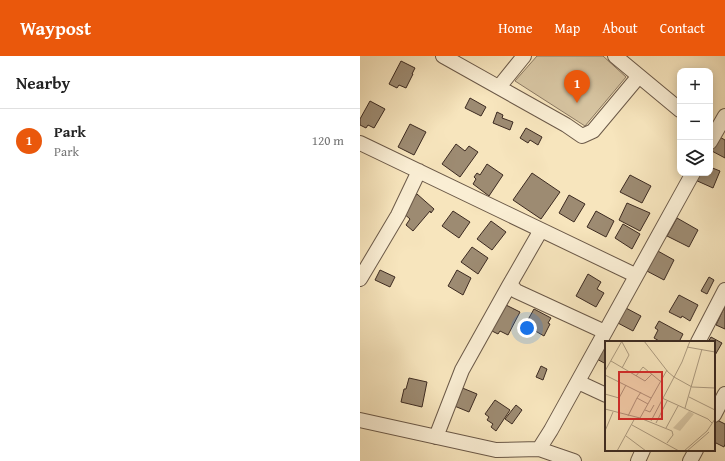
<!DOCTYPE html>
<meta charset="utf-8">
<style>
:root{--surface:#fff;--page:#f2f2f2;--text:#222;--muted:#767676;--line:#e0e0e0;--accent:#ea580c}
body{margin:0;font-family:"Gentium Book Plus",serif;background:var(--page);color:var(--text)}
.controls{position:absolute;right:12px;top:12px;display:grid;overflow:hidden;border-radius:8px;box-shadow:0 2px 10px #0003}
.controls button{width:36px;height:36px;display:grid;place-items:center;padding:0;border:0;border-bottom:1px solid var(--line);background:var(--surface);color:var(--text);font:20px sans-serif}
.you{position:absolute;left:167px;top:272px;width:14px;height:14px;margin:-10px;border:3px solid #fff;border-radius:50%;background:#1a73e8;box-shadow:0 0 0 6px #1a73e833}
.badge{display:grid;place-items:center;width:26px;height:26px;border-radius:50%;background:var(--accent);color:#fff;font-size:13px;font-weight:700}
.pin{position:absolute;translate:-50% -33px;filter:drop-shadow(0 1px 2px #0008)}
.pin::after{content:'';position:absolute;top:21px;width:14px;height:12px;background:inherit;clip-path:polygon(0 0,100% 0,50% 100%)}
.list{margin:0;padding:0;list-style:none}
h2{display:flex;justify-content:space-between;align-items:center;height:52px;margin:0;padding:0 16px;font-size:17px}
h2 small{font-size:13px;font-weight:400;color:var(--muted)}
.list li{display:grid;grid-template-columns:26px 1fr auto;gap:12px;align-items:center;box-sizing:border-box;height:64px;padding:0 16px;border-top:1px solid var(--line)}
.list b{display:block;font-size:15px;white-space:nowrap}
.list p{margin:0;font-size:13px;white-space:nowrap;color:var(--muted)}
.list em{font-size:13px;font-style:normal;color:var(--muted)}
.icon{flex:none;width:22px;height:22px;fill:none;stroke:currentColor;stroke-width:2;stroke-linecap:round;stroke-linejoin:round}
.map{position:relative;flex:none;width:365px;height:405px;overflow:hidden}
header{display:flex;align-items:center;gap:24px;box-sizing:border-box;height:56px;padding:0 20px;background:var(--accent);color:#fff}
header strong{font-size:19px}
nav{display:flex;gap:22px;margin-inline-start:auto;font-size:14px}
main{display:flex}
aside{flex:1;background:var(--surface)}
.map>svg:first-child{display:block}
</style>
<header>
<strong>Waypost</strong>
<nav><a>Home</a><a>Map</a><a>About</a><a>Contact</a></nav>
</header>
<main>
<aside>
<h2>Nearby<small></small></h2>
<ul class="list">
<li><span class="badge">1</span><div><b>Park</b><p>Park</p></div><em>120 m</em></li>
</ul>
</aside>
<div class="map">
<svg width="365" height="405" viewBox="0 0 365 405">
<rect width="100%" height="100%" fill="#f7e5bd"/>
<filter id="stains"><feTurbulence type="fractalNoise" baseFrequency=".005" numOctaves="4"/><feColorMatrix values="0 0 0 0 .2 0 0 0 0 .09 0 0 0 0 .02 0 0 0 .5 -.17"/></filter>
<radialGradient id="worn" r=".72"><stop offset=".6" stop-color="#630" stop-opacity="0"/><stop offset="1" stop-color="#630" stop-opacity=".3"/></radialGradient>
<path fill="#d7c5a2" stroke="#8a7862" d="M 177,0 L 243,0 L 266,21 L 225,70 L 155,25 Z"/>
<path fill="#9d8b72" stroke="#3c2a21" d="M 41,5 L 55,12 L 52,18 L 53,18 L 46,32 L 39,29 L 37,32 L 29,28 Z
M 110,42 L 126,51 L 121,60 L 105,52 Z
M 10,45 L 25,53 L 14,72 L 8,69 L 6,72 L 0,69 L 0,63 Z
M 137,56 L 143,59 L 142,62 L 153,66 L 150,74 L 133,67 Z
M 50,68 L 66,76 L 54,99 L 38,91 Z
M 166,72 L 182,81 L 178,89 L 170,84 L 168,87 L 160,82 Z
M 356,79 L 365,84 L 365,102 L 350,94 L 350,92 Z
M 96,88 L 105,95 L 109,90 L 118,96 L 100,121 L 82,108 Z
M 127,108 L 143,119 L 129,140 L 113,128 L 116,123 L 114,121 L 117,117 L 120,119 Z
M 350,111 L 360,115 L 353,132 L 333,123 L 336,117 L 350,117 Z
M 172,117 L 200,136 L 181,163 L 153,144 Z
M 270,119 L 291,130 L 282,147 L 260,136 Z
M 57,138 L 74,153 L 71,157 L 70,155 L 53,175 L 46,169 L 50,163 L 42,156 Z
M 209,139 L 225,148 L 214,166 L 199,157 Z
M 267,147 L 290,157 L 280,175 L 259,164 Z
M 93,155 L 110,166 L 99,182 L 82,170 Z
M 236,155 L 254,165 L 246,181 L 227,171 Z
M 317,162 L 338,174 L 329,191 L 307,180 Z
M 131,165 L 146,176 L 132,194 L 117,183 Z
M 263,168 L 280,178 L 272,193 L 255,182 Z
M 112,191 L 128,202 L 118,218 L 101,206 Z
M 296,194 L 314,204 L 304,224 L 285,214 Z
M 20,214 L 35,221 L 30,231 L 15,224 Z
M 97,214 L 111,222 L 103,239 L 88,230 Z
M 228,218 L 241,226 L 237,233 L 244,237 L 236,251 L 216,240 Z
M 349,221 L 354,224 L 347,238 L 341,235 Z
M 319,239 L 338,249 L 330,265 L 322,260 L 321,262 L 309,256 Z
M 144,248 L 160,256 L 148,279 L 140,275 L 138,278 L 130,274 Z
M 365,250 L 365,273 L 356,269 Z
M 264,251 L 281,260 L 273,275 L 256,266 Z
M 174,253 L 191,262 L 188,267 L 190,268 L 184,280 L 165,269 Z
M 299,265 L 323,278 L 319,286 L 301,286 L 294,282 L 298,274 L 295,272 Z
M 351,281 L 362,287 L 354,301 L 354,286 L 348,286 Z
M 246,289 L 246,308 L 235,302 Z
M 181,310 L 187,313 L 183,324 L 176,321 Z
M 49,322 L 67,326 L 62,351 L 41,346 L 44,333 L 46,333 Z
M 100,331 L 117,338 L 109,356 L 92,349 Z
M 135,344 L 150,354 L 136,375 L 131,371 L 133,368 L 127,364 L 129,361 L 125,358 Z
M 156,349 L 162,354 L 152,368 L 145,363 Z
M 355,363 L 365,368 L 365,388 L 364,391 L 354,386 Z"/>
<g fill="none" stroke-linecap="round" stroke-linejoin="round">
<g stroke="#6b5948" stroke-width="16">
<path id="street" d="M 83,0 L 206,69 L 222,80 L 233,75 L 279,20
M 255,0 L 320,54
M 139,31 L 164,0
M 350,86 L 365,60
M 0,87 L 275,219
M 181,174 L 150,228 L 156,235 L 245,276
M 0,223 L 38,159 L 59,115
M 338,286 L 365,234
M 218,326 L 246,339
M 354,359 L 365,338
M 0,364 L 136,394 L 179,393 L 191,374 L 333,117
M 76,381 L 102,314 L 150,228
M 179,393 L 214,405
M 278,405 L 283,394
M 330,405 L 336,394"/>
</g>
<use href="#street" stroke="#faeed4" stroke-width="14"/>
</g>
<g transform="translate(245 285)">
<rect width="110" height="110" fill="#f7e5bd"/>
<path d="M 84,70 L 89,73 L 75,90 L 68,87 Z" fill="#d7c5a2"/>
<path fill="none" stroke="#ac9a7f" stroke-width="1" d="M 39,0 L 63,31 L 69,36 L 87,46 L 110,47M 17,1 L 24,14 L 17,27M 82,6 L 110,11M 6,20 L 40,40 L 47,33M 0,30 L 17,0M 0,34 L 46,57M 31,35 L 38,26 L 55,40M 36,51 L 32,57 L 43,63M 0,53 L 14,57 L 21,44M 84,56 L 110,69M 57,57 L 103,78 L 107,82M 80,67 L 97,8M 0,68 L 35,77 L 62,29M 40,69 L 45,71 L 49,64M 23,75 L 32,57M 35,77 L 67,90 L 68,94 L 62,102M 46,80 L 77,21 L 85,0M 51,82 L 62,60M 27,84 L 74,110M 61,87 L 73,65M 0,90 L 8,71M 21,95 L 41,110M 12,110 L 30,77M 79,110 L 102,90 L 110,78M 82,110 L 104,91"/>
<path fill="#d62828" fill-opacity="0.15" stroke="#d62828" stroke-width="2" d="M 14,31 L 57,31 L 57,78 L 14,78 Z"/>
<rect width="110" height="110" fill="none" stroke="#3c2a21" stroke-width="2"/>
</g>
<rect width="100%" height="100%" filter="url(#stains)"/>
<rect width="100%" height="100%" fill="url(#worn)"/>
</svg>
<div class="controls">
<button>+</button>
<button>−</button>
<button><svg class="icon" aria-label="layers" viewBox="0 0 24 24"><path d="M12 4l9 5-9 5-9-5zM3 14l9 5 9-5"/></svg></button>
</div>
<div class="you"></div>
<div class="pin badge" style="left:217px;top:47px">1</div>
</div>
</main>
